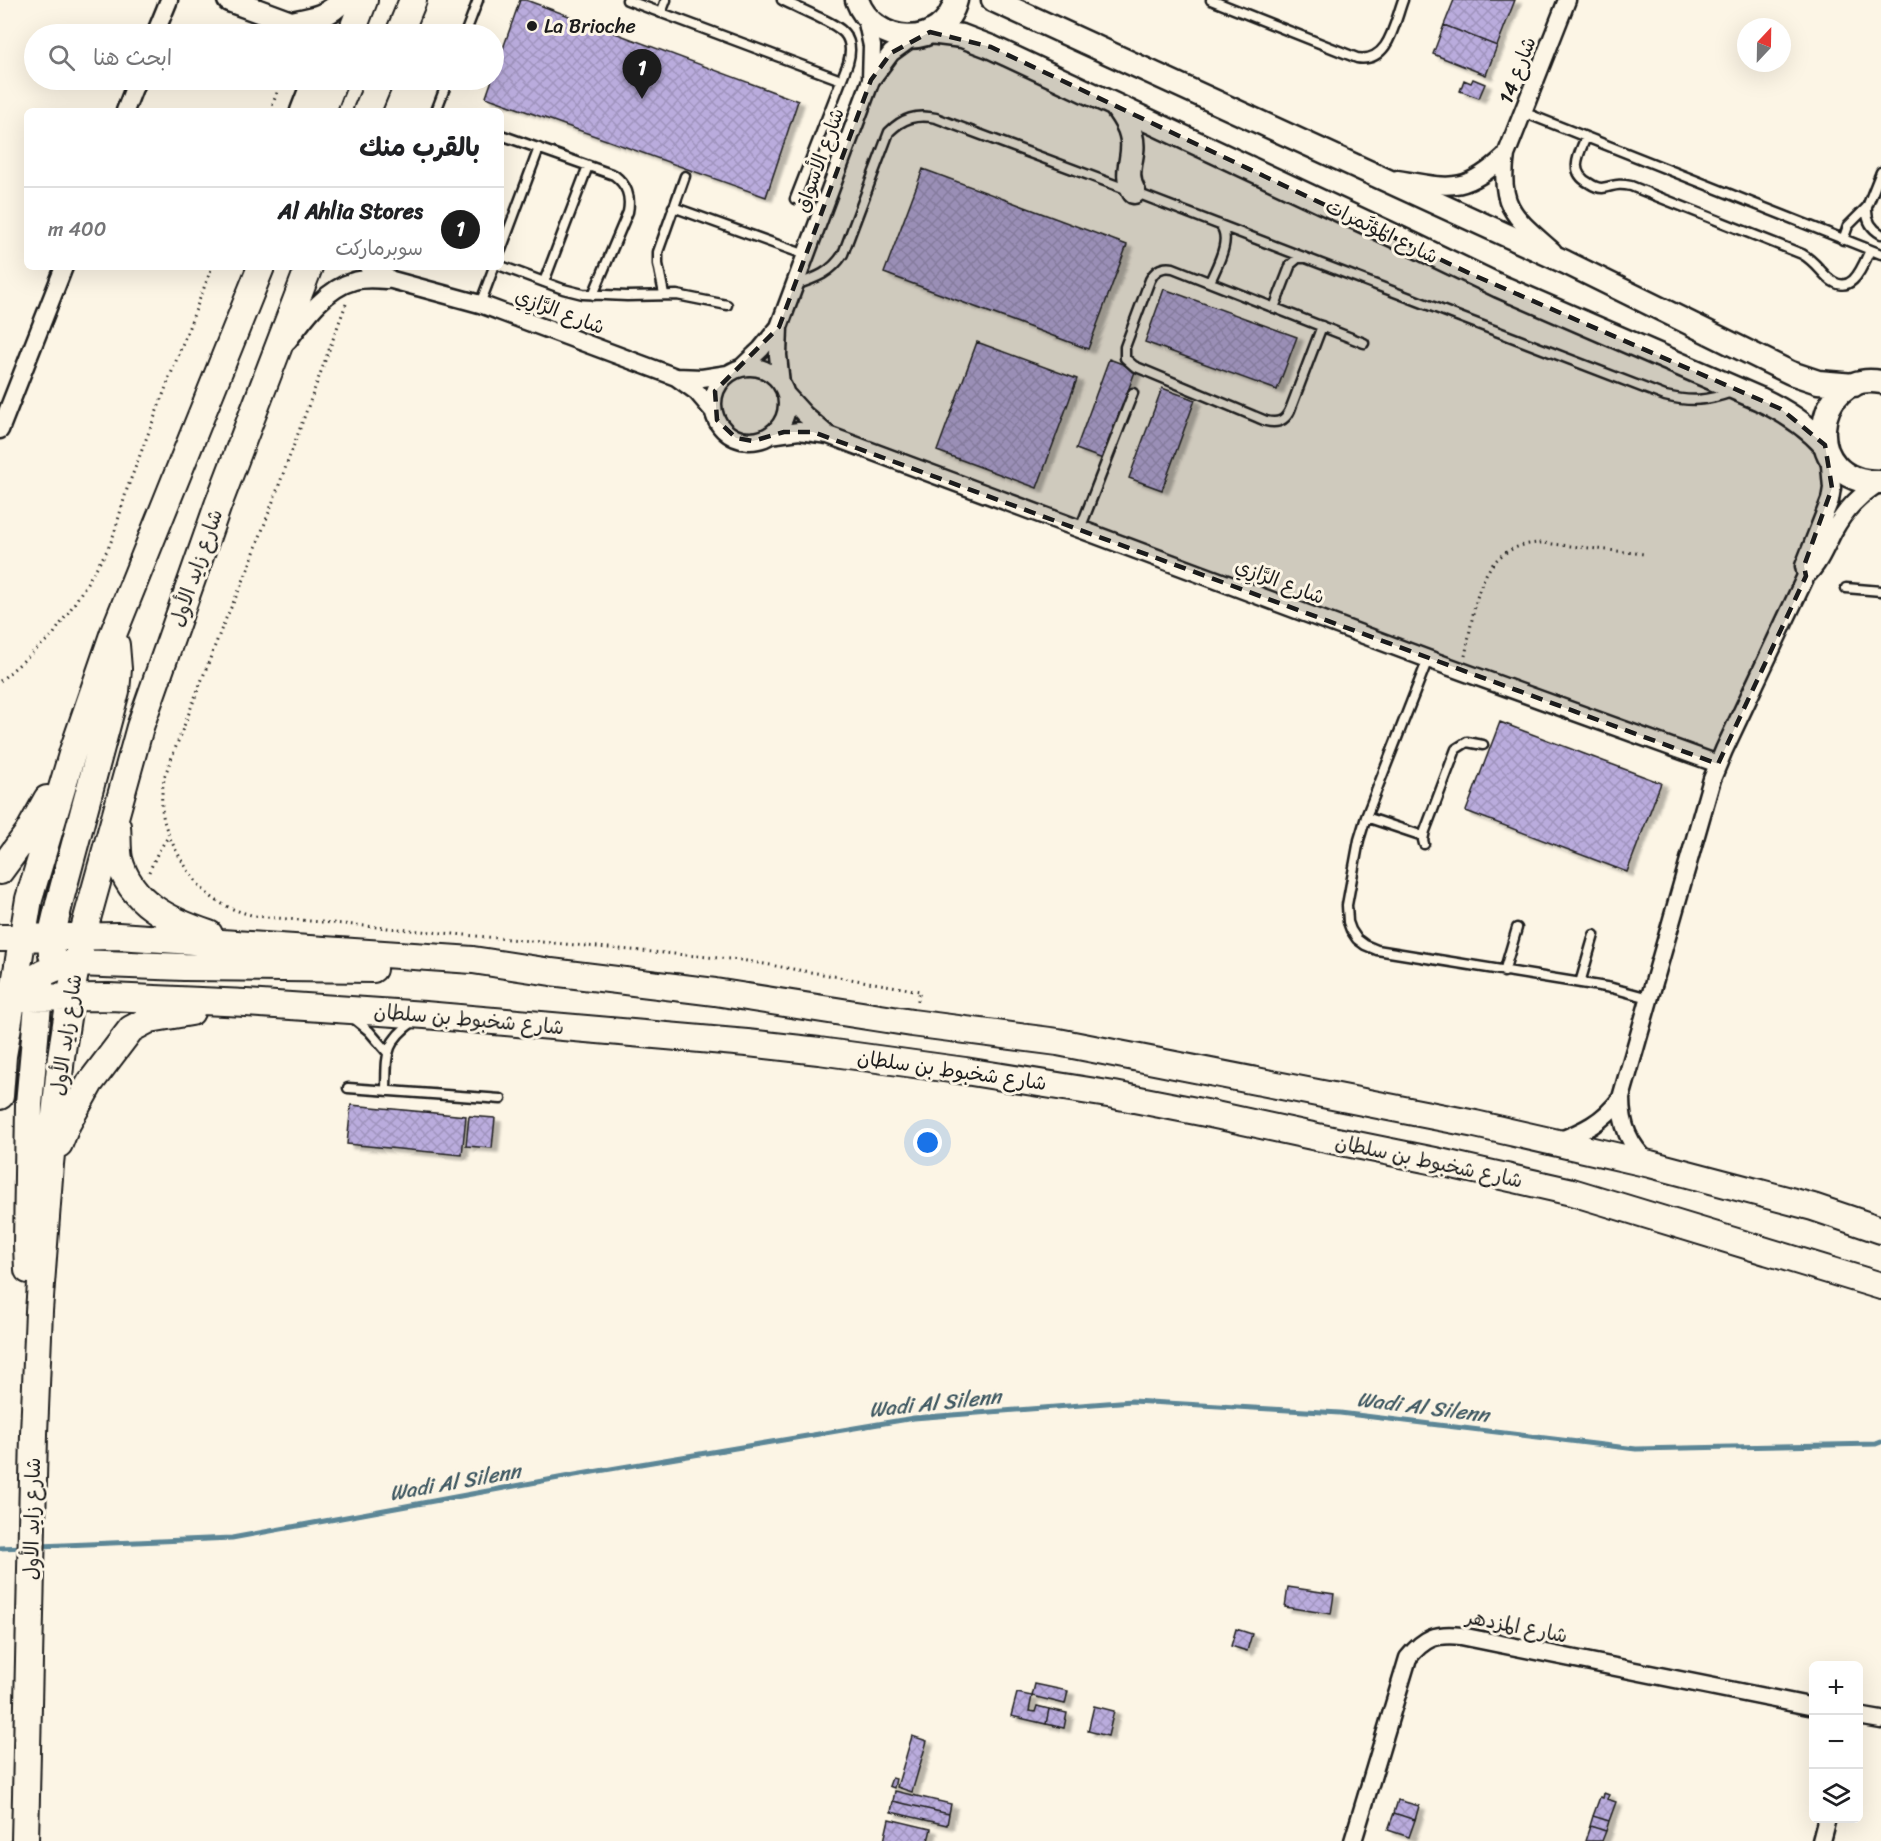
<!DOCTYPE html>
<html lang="ar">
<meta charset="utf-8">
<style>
:root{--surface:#fff;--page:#f2f2f2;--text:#202124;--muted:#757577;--line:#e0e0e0;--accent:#1c1c1c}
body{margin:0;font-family:Sriracha,"Playpen Sans Arabic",sans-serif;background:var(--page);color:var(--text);direction:rtl}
.controls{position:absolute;right:18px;bottom:18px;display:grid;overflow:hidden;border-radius:9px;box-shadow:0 6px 24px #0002}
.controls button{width:54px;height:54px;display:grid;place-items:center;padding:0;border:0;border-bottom:2px solid var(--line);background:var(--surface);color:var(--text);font:30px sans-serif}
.compass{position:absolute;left:1737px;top:18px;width:54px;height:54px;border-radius:50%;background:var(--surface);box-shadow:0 6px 24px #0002;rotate:22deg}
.you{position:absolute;left:928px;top:1143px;width:21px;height:21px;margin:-15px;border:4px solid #fff;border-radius:50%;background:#1a73e8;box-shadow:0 0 0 9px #1a73e833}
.badge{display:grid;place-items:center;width:39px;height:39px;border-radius:50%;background:var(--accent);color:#fff;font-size:20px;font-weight:700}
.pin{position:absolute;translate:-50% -50px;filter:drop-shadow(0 2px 3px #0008)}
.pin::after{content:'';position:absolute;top:32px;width:21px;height:18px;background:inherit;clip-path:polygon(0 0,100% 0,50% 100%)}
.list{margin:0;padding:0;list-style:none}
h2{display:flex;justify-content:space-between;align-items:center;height:78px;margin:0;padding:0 24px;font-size:26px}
h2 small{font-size:20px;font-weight:400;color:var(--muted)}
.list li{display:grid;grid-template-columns:39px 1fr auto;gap:18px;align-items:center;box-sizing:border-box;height:84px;padding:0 24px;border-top:2px solid var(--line)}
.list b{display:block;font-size:22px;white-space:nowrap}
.list p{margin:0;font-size:20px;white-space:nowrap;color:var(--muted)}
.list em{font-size:20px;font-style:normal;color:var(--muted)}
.icon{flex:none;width:33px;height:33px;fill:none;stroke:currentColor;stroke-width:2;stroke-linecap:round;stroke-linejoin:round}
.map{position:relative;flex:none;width:1881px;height:1841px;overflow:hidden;direction:ltr}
.search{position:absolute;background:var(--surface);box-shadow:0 6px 24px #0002;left:24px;top:24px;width:480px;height:66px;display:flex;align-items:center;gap:15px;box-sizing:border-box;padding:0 21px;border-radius:33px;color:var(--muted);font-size:22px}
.panel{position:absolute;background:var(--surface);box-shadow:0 6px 24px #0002;left:24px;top:108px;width:480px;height:162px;border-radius:9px;direction:rtl}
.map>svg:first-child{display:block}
</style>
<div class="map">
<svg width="1881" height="1841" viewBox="0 0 1881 1841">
<defs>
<pattern id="building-cross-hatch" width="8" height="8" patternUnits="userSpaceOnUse" patternTransform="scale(1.5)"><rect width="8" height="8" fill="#baacdd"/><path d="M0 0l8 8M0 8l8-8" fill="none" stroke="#9f93bd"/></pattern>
<filter id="shadow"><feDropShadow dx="6" dy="4" stdDeviation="1.5" flood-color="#0004"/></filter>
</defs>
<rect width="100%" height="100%" fill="#fcf5e5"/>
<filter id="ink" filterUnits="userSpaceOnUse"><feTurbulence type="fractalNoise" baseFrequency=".0167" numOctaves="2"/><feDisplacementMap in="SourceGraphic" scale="12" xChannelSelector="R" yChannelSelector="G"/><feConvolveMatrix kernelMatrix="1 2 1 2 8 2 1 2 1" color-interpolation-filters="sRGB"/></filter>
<g filter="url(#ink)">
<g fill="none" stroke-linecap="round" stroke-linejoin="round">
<path stroke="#5c8696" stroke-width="5" d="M 40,1546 L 232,1538 L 575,1475 L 914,1418 L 1132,1401 L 1340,1413 L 1636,1449 L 1876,1444 L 1881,1442
M 0,1548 L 25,1547"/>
</g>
<path fill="url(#building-cross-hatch)" stroke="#1c1c1c" stroke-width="1.5" filter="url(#shadow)" d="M 520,0 L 526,0 L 798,101 L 766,197 L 486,97 Z
M 1454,0 L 1515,0 L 1497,46 L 1444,25 Z
M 1444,25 L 1497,46 L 1486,75 L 1433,54 Z
M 1473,79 L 1485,84 L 1479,98 L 1460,91 L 1464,80 L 1471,83 Z
M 923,169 L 1127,245 L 1088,349 L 884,273 Z
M 1164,289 L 1297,337 L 1277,390 L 1145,342 Z
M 977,342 L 1077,379 L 1037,488 L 937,451 Z
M 1109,359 L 1136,369 L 1103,459 L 1076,449 Z
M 1162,388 L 1195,400 L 1162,490 L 1129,478 Z
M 1500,722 L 1661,783 L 1627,872 L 1466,811 Z
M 351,1105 L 466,1116 L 462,1155 L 347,1144 Z
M 469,1116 L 495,1118 L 492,1148 L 466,1146 Z
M 1288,1587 L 1334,1594 L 1331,1614 L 1285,1607 Z
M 1236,1629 L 1252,1634 L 1247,1651 L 1231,1646 Z
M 1035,1684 L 1068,1691 L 1065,1704 L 1032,1696 Z
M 1017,1693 L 1032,1696 L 1029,1711 L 1035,1712 L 1037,1706 L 1049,1709 L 1046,1724 L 1011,1716 Z
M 1094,1706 L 1114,1711 L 1108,1736 L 1088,1731 Z
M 1049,1709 L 1067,1713 L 1064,1728 L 1046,1724 Z
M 912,1736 L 927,1741 L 912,1792 L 897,1787 Z
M 892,1778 L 896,1779 L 894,1788 L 889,1786 Z
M 895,1791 L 951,1804 L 949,1814 L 893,1801 Z
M 1604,1793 L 1609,1795 L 1607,1799 L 1616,1802 L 1609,1821 L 1593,1816 L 1600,1797 L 1603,1798 Z
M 1398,1800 L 1419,1806 L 1415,1820 L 1394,1813 Z
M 893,1801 L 949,1814 L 947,1825 L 891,1812 Z
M 1394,1813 L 1415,1820 L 1409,1837 L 1388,1830 Z
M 1593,1816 L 1609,1821 L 1606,1831 L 1590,1826 Z
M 889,1819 L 931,1829 L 928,1841 L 884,1841 Z
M 1590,1826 L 1606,1831 L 1602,1841 L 1585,1841 Z"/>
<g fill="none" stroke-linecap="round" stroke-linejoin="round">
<g stroke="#1c1c1c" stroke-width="13">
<path id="lane" d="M 627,0 L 841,80
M 782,0 C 794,6 806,11 818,17 C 840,27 856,35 848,63 L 795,199
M 1211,0 L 1357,58 C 1389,63 1394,24 1403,0
M 661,13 L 666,0
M 465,34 L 478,0
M 436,111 L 448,80
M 1523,112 L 1881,254
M 501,135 L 614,175 C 627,185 631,196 628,212 L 593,295
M 1586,137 C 1579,154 1568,172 1589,183 C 1592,185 1598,188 1602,188 C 1615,186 1616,183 1631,186 L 1802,254 C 1813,260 1818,268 1827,277 C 1851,299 1862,268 1870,250
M 673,207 L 806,255
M 1867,207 C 1866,219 1870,228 1881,234
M 1843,240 L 1848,226 L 1867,207 L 1881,172
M 501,250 L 539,148
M 501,266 L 563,289 L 583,294 L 627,296 L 677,295 L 727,305
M 544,282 L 588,166
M 1210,282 C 1216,267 1233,239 1220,225
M 795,285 C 816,278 831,273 843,254 L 889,132 C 903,118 916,114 936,118 L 1134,192 L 1665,396 C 1691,402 1707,401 1732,392
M 664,294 L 658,264 L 658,252 L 685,176
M 480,304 L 494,267
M 1274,308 L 1291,264 L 1298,258 L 1304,258
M 1322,326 L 1290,410 C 1285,421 1278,424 1266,421 L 1134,366 L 1125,358 L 1125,347 L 1150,280 C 1155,270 1162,266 1173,268 L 1364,343
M 1080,529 L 1133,393
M 1846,588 L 1881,591
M 1428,659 L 1366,817 L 1359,840 L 1347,905 L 1348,922 L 1351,930 L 1357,939 L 1365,945 L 1377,950 L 1612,988 L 1649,998
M 1366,817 L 1423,836
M 1424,844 L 1423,840 L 1425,831 L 1456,749 L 1467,742 L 1483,745
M 1504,972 L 1517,928
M 1580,983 L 1594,935
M 353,1018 L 369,1031 L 387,1052
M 348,1088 L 501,1099
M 386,1091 C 387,1056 383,1043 414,1021"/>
</g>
<g stroke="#1c1c1c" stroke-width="21">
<path id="street" d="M 866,18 L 872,46 L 871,80
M 155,34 L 169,0
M 125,111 L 137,80
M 1397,179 C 1451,188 1464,194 1506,155
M 1553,251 C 1516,218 1498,208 1506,155 L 1567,0
M 368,267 L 392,280 L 480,304 L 676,377 L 697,392 L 714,412
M 779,327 L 778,355 L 781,384
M 288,341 C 305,318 325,289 354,281 C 364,278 376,279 387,280
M713 404a37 37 0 1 1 74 0a37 37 0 1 1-74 0Z
M 741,368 L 761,349 L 779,327 L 871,80 L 891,53 L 913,37
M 676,377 L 702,378 L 728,374
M 785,393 L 805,415 L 827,434
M 0,430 L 64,267
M 770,435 L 799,431 L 828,435 L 1428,659 L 1718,764
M 1806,576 L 1804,566 L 1830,500 L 1832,488 L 1829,454
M 1556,1142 C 1584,1131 1602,1123 1621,1098
M 1649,1163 C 1629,1145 1621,1125 1621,1098 L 1712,779 L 1724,750 L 1806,576 C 1819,564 1825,548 1833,532 C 1845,510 1859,495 1881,482
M 1858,1716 L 1881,1720
M 1353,1841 L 1408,1658 C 1424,1638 1436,1633 1461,1636 L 1814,1707
M 1821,1841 L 1827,1818"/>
</g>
<g stroke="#1c1c1c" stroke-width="27">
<path id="secondary" d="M 229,0 L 291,23 L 304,34
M 857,0 C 874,47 943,51 956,0
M 993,0 L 1565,262 L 1791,373 L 1818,382 L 1854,385
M 291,23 C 312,19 328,17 343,0
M 930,32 L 962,36 L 991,47 L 1414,245 L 1499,286 L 1760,399 C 1785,411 1806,424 1825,445
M 1115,105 C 1121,114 1129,124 1131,135 C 1137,156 1122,171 1134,192
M 302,111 L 314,80
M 1881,382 C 1812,369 1798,485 1881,482"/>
</g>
<g stroke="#1c1c1c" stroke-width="30">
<path id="primary" d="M 351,34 L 364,0
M 399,34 L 413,0
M 322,111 L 334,80
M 367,111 L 380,80
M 117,826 C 118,837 117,849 119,859 C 130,903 170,921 209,934
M 0,871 L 28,833 L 47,799
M 0,938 L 118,936 L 473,960 L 551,972 L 715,992 L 912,1023 L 1058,1042 L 1475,1124 L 1650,1164 L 1813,1207 L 1881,1230
M 52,954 L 51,938 L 60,900 L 116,691 L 118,669 L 116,645
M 0,998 L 109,997 L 246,1003 L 425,1015 L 747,1043 L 819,1051 L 965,1071 L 1114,1095 L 1206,1113 L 1317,1137 L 1435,1161 L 1572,1192 L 1881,1286
M 12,998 C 29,979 51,966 77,963 L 184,967 L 373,969
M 0,1096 L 3,1056 L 29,899 L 73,751 L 114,632 L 261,267
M 59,1144 L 67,1124 L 90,1083 L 131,1029 L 150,1019 L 191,1012
M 28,1270 L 27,1245 L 29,1104 L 40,983
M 25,1841 L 34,1434 L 39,1311 L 50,1164 L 61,1057 L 70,998 L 82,937 L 140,727 L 218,505 L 309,267"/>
</g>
<path stroke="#1c1c1c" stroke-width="3" stroke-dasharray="1.5 4.5" stroke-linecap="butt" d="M 270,111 L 282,80
M 346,304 L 245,577 L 223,625 L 165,775 C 157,809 164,830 181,859 C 201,893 216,906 255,916 L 741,960 L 920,991 L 917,1004
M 1465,656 C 1476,606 1476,543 1543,543 L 1644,554
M 0,681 L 53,635 L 74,604 L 108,549 L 114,534 L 127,489 L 212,267
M 149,872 L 158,852 L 168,837"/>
<use href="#lane" stroke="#fcf5e5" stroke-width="8"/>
<use href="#street" stroke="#fcf5e5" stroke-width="16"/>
<use href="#secondary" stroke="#fcf5e5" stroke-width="22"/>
<use href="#primary" stroke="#fcf5e5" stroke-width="26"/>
</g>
</g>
<path fill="#1c1c1c" fill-opacity="0.2" stroke="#1c1c1c" stroke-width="4.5" stroke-dasharray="12 8" stroke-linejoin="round" d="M 930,32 L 991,47 L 1471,274 L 1781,409 L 1825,445 L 1832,488 L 1804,566 L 1806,576 L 1718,764 L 813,432 L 784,432 L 753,441 L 736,438 L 717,420 L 715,391 L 779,327 L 871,80 L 891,53 Z"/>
<circle fill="#1c1c1c" stroke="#fcf5e5" stroke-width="2" cx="532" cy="26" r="6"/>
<g text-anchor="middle" stroke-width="6" stroke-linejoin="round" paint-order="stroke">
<g font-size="20" fill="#1c1c1c" stroke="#fcf5e5" text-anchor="start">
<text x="544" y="33">La Brioche</text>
</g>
<g font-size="20" fill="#1c1c1c" stroke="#fcf5e5">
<text transform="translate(1517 70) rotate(-69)" y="7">شارع 14</text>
<text transform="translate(819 160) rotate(-70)" y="7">شارع الأسواق</text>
<text transform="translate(1382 231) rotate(26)" y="7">شارع المُؤتَمرات</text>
<text transform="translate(560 311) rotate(21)" y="7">شارع الرَّازِي</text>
<text transform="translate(196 568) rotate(-71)" y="7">شارع زايد الأول</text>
<text transform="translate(1280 581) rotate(21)" y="7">شارع الرَّازِي</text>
<text transform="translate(469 1019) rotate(5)" y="7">شارع شخبوط بن سلطان</text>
<text transform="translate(66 1035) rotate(-82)" y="7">شارع زايد الأول</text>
<text transform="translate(952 1070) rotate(8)" y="7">شارع شخبوط بن سلطان</text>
<text transform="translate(1429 1161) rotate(12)" y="7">شارع شخبوط بن سلطان</text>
<text transform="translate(32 1519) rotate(-89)" y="7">شارع زايد الأول</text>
<text transform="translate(1517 1626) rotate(11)" y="7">شارع المزدهر</text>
</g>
<g font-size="21" font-style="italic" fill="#415a63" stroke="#fcf5e5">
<text transform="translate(935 1403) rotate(-6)" y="7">Wadi Al Silenn</text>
<text transform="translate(1423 1407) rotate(7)" y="7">Wadi Al Silenn</text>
<text transform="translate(455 1482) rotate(-10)" y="7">Wadi Al Silenn</text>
</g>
</g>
</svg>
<div class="controls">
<button>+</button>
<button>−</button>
<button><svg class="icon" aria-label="layers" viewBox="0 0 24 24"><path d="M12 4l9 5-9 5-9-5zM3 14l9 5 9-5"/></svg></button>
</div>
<svg class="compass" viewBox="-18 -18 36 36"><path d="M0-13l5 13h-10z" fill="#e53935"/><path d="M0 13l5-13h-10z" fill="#757577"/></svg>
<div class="you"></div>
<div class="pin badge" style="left:642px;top:99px">1</div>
<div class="search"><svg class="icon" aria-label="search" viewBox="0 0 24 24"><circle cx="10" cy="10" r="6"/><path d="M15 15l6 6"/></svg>ابحث هنا</div>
<section class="panel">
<h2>بالقرب منك<small></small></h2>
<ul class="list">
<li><span class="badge">1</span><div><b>Al Ahlia Stores</b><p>سوبرماركت</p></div><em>400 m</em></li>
</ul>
</section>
</div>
